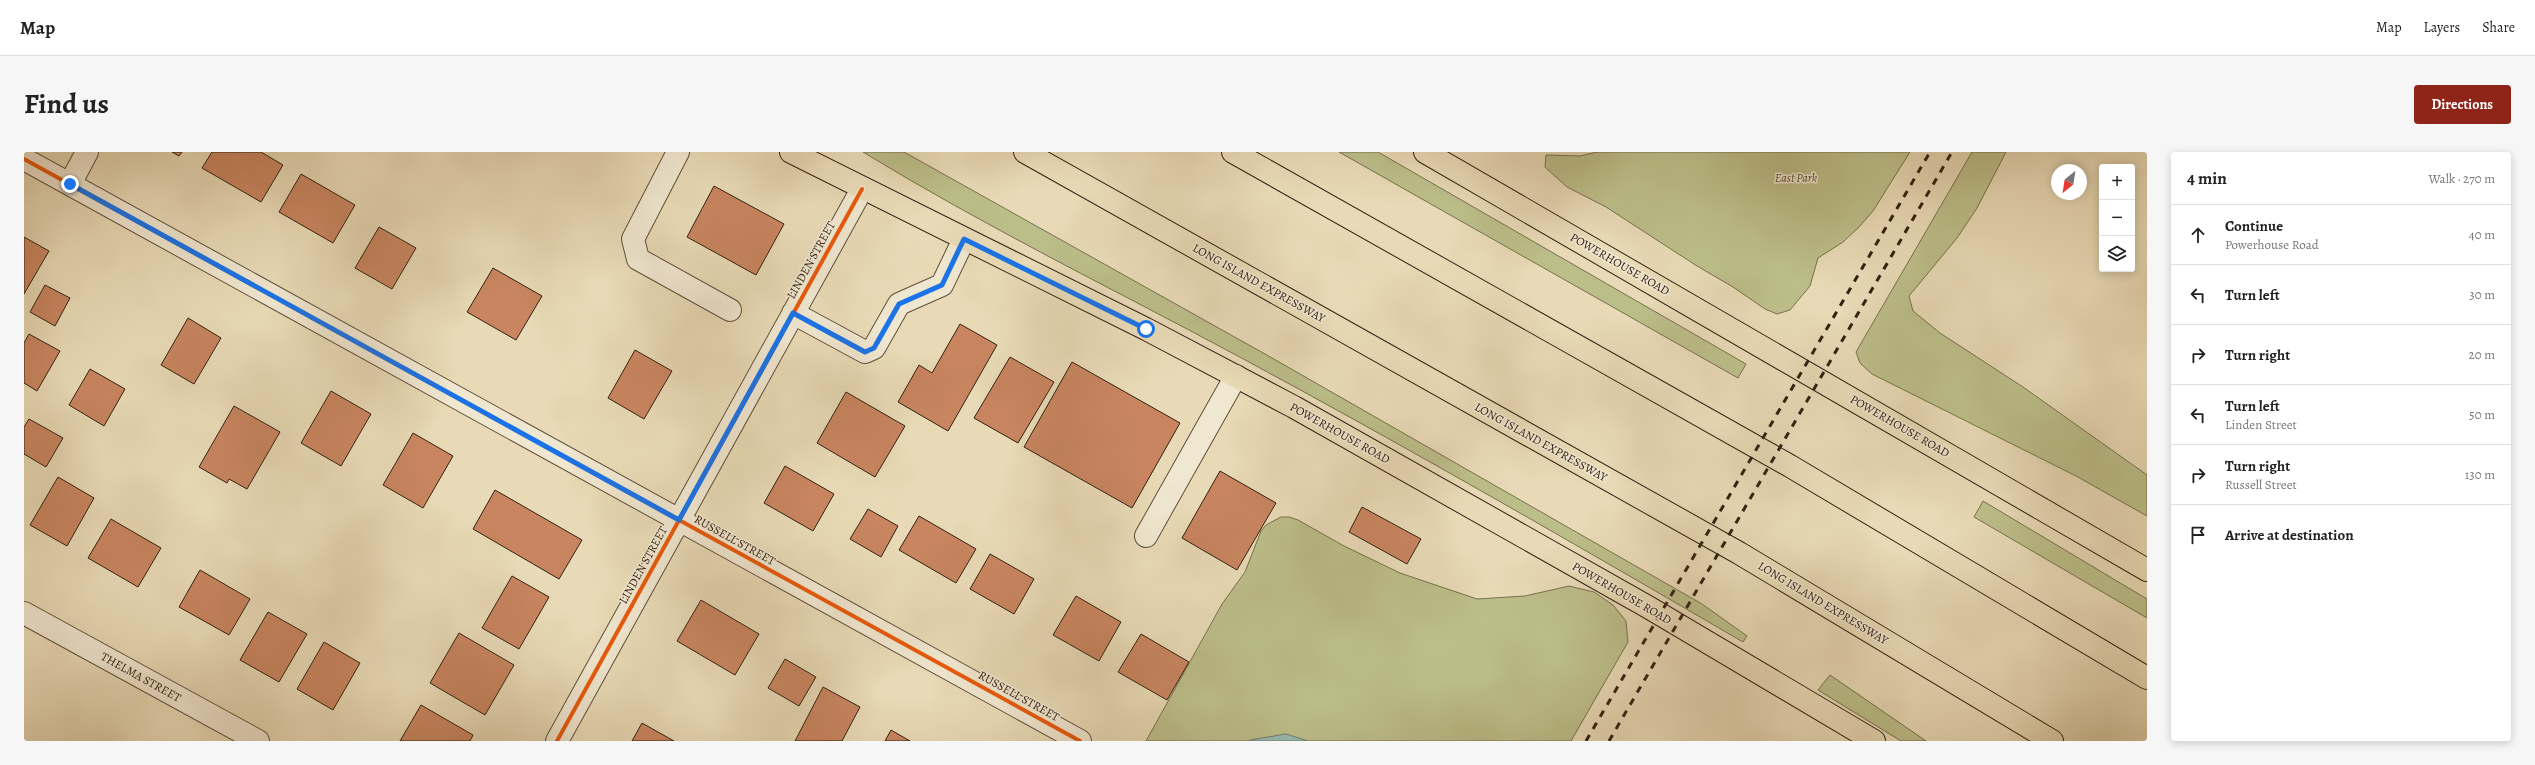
<!DOCTYPE html>
<meta charset="utf-8">
<style>
:root{--surface:#fff;--page:#f6f6f6;--text:#222;--muted:#767676;--line:#e0e0e0;--accent:#8f2418}
body{margin:0;font-family:Alegreya,serif;background:var(--page);color:var(--text)}
.controls{position:absolute;right:12px;top:12px;display:grid;overflow:hidden;border-radius:4px;box-shadow:0 2px 10px #0003}
.controls button{width:36px;height:36px;display:grid;place-items:center;padding:0;border:0;border-bottom:1px solid var(--line);background:var(--surface);color:var(--text);font:20px sans-serif}
.compass{position:absolute;left:2027px;top:12px;width:36px;height:36px;border-radius:50%;background:var(--surface);box-shadow:0 2px 10px #0003;rotate:210deg}
.stop{position:absolute;width:12px;height:12px;margin:-9px;border:3px solid #1a73e8;border-radius:50%;background:#fff}
.stop.end{background:#1a73e8;border-color:#fff;box-shadow:0 1px 4px #0008}
.list{margin:0;padding:0;list-style:none}
h2{display:flex;justify-content:space-between;align-items:center;height:52px;margin:0;padding:0 16px;font-size:17px}
h2 small{font-size:13px;font-weight:400;color:var(--muted)}
.list li{display:grid;grid-template-columns:26px 1fr auto;gap:12px;align-items:center;box-sizing:border-box;height:60px;padding:0 16px;border-top:1px solid var(--line)}
.list b{display:block;font-size:15px;white-space:nowrap}
.list p{margin:0;font-size:13px;white-space:nowrap;color:var(--muted)}
.list em{font-size:13px;font-style:normal;color:var(--muted)}
.icon{flex:none;width:22px;height:22px;fill:none;stroke:currentColor;stroke-width:2;stroke-linecap:round;stroke-linejoin:round}
.map{position:relative;flex:none;width:2123px;height:589px;overflow:hidden;border-radius:4px}
header{display:flex;align-items:center;gap:24px;box-sizing:border-box;height:56px;padding:0 20px;background:var(--surface);border-bottom:1px solid var(--line)}
header strong{font-size:19px}
nav{display:flex;gap:22px;margin-inline-start:auto;font-size:14px}
.intro{display:flex;align-items:center;justify-content:space-between;box-sizing:border-box;height:96px;padding:0 24px}
h1{margin:0;font-size:28px}
.button{padding:10px 18px;border-radius:4px;background:var(--accent);color:#fff;font-size:14px;font-weight:700}
main{display:flex;gap:24px;padding:0 24px}
aside{flex:1;background:var(--surface);border-radius:4px;box-shadow:0 2px 10px #0003}
.map>svg:first-child{display:block}
</style>
<header>
<strong>Map</strong>
<nav><a>Map</a><a>Layers</a><a>Share</a></nav>
</header>
<div class="intro"><h1>Find us</h1><a class="button">Directions</a></div>
<main>
<div class="map">
<svg width="2123" height="589" viewBox="0 0 2123 589">
<rect width="100%" height="100%" fill="#e8dab6"/>
<filter id="stains"><feTurbulence type="fractalNoise" baseFrequency=".005" numOctaves="4"/><feColorMatrix values="0 0 0 0 .2 0 0 0 0 .09 0 0 0 0 .02 0 0 0 .5 -.17"/></filter>
<radialGradient id="worn" r=".72"><stop offset=".6" stop-color="#630" stop-opacity="0"/><stop offset="1" stop-color="#630" stop-opacity=".3"/></radialGradient>
<path fill="#bcbe8a" stroke="#77704e" d="M 839,0 L 880,0 L 1241,202 L 1678,452 L 1723,484 L 1719,490 C 1551,392 1383,295 1212,203 C 1087,136 960,74 839,0 Z
M 1315,0 L 1354,0 L 1722,212 L 1714,226 Z
M 1573,0 L 1886,0 L 1849,59 L 1835,75 L 1819,90 L 1794,106 L 1786,134 L 1766,158 L 1753,162 L 1741,157 L 1709,135 L 1673,114 L 1582,55 L 1543,35 L 1521,15 L 1522,3 L 1556,4 Z
M 1948,0 L 1982,0 L 1953,56 L 1933,86 L 1885,144 L 1889,159 L 1916,181 L 1999,235 L 2123,323 L 2123,364 L 2052,324 L 1848,222 L 1836,211 L 1832,200 Z
M 1959,349 L 2123,447 L 2123,466 L 1950,365 Z
M 1257,365 L 1265,365 L 1274,368 L 1320,394 L 1376,421 L 1453,447 L 1501,444 L 1545,434 L 1570,440 L 1589,453 L 1602,469 L 1604,490 L 1547,589 L 1122,589 L 1198,452 L 1221,420 L 1237,379 L 1242,373 Z
M 1806,523 L 1902,589 L 1877,589 L 1794,538 Z"/>
<path fill="#97bab1" stroke="#6f7d71" d="M 1262,582 L 1284,589 L 1225,589 L 1226,588 Z"/>
<path fill="#c88560" stroke="#322111" d="M 148,0 L 158,0 L 155,4 Z
M 188,0 L 237,0 L 259,13 L 237,50 L 178,16 Z
M 277,22 L 331,53 L 309,91 L 255,60 Z
M 690,34 L 760,72 L 732,123 L 663,85 Z
M 355,75 L 392,96 L 368,137 L 331,116 Z
M 0,85 L 25,99 L 0,142 Z
M 469,116 L 518,144 L 492,188 L 443,160 Z
M 21,133 L 46,146 L 31,174 L 6,160 Z
M 164,166 L 197,186 L 170,232 L 137,213 Z
M 936,172 L 973,193 L 924,279 L 874,250 L 895,213 L 908,221 Z
M 5,182 L 36,199 L 13,239 L 0,231 L 0,191 Z
M 611,198 L 648,219 L 620,267 L 584,246 Z
M 986,205 L 1030,230 L 994,291 L 950,266 Z
M 1048,210 L 1156,271 L 1108,356 L 1000,295 Z
M 66,217 L 101,237 L 80,274 L 45,253 Z
M 307,239 L 347,262 L 317,314 L 277,291 Z
M 822,240 L 881,274 L 851,325 L 793,291 Z
M 210,254 L 256,280 L 223,337 L 205,327 L 203,331 L 175,315 Z
M 5,267 L 39,286 L 22,315 L 0,302 L 0,275 Z
M 389,281 L 429,304 L 399,356 L 359,333 Z
M 761,314 L 810,342 L 789,379 L 740,351 Z
M 1196,319 L 1252,351 L 1213,418 L 1158,386 Z
M 34,325 L 70,346 L 43,394 L 6,373 Z
M 471,338 L 558,388 L 535,427 L 449,377 Z
M 1338,355 L 1397,387 L 1383,412 L 1325,380 Z
M 844,357 L 874,374 L 857,405 L 826,387 Z
M 895,364 L 952,397 L 932,431 L 875,398 Z
M 87,367 L 137,396 L 114,435 L 64,406 Z
M 966,402 L 1010,427 L 990,462 L 946,437 Z
M 176,418 L 226,447 L 205,483 L 155,455 Z
M 488,424 L 525,445 L 495,497 L 458,476 Z
M 1052,444 L 1097,470 L 1075,509 L 1029,483 Z
M 677,448 L 735,482 L 711,523 L 653,489 Z
M 244,460 L 283,482 L 255,530 L 216,508 Z
M 435,481 L 490,513 L 461,563 L 406,531 Z
M 1117,482 L 1165,510 L 1143,548 L 1094,520 Z
M 300,490 L 336,511 L 309,558 L 273,537 Z
M 761,507 L 792,525 L 775,554 L 744,536 Z
M 799,535 L 836,555 L 818,589 L 771,589 Z
M 397,553 L 449,583 L 446,589 L 376,589 Z
M 618,571 L 650,589 L 608,589 Z
M 867,578 L 886,589 L 861,589 Z"/>
<g fill="none" stroke-linecap="round" stroke-linejoin="round">
<g stroke="#604f3a" stroke-width="24">
<path id="minor" d="M 654,0 L 609,87 L 614,107 L 706,158
M 0,7 L 1056,589
M 46,32 L 63,0
M 769,161 L 841,200 L 850,196 L 875,152 L 918,133 L 940,87
M 1122,384 L 1212,224
M 0,461 L 234,589
M 533,589 L 838,37"/>
</g>
<g stroke="#322111" stroke-width="24">
<path id="major" d="M 767,0 L 1122,177 L 1270,255 L 1624,455 L 1850,589
M 1401,0 L 2123,418"/>
</g>
<g stroke="#322111" stroke-width="24">
<path id="highway" d="M 1001,0 L 1715,401 L 2028,589
M 1209,0 L 1766,314 L 2123,526"/>
</g>
<use href="#minor" stroke="#f0e7d0" stroke-width="22"/>
<use href="#major" stroke="#e8dab6" stroke-width="22"/>
<use href="#highway" stroke="#e8dab6" stroke-width="22"/>
<path stroke="#322111" stroke-width="3" stroke-dasharray="7 7" stroke-linecap="butt" d="M 1562,589 L 1906,0
M 1585,589 L 1928,0"/>
<g stroke="#f0e7d0" stroke-width="6">
<path id="cycleway" d="M 0,7 L 1056,589
M 533,589 L 838,37"/>
</g>
<use href="#cycleway" stroke="#e8590c" stroke-width="4"/>
</g>
<g fill="none" stroke-linecap="round" stroke-linejoin="round">
<path stroke="#1a73e8" stroke-width="5" d="M 46,32 L 655,368 L 769,161 L 841,200 L 850,196 L 875,152 L 918,133 L 940,87 L 1122,177"/>
</g>
<g text-anchor="middle" stroke-width="3" stroke-linejoin="round" paint-order="stroke">
<g font-size="12" font-style="italic" fill="#54482f" stroke="#f0e7d0">
<text x="1772" y="30">East Park</text>
</g>
<g font-size="12" fill="#322111" stroke="#f0e7d0">
<text transform="translate(787 108) rotate(-61)" y="4">LINDEN STREET</text>
<text transform="translate(1596 112) rotate(30)" y="4">POWERHOUSE ROAD</text>
<text transform="translate(1235 131) rotate(29)" y="4">LONG ISLAND EXPRESSWAY</text>
<text transform="translate(1876 274) rotate(30)" y="4">POWERHOUSE ROAD</text>
<text transform="translate(1316 281) rotate(29)" y="4">POWERHOUSE ROAD</text>
<text transform="translate(1517 290) rotate(29)" y="4">LONG ISLAND EXPRESSWAY</text>
<text transform="translate(711 388) rotate(29)" y="4">RUSSELL STREET</text>
<text transform="translate(619 413) rotate(-61)" y="4">LINDEN STREET</text>
<text transform="translate(1598 441) rotate(30)" y="4">POWERHOUSE ROAD</text>
<text transform="translate(1799 451) rotate(31)" y="4">LONG ISLAND EXPRESSWAY</text>
<text transform="translate(117 525) rotate(29)" y="4">THELMA STREET</text>
<text transform="translate(995 544) rotate(29)" y="4">RUSSELL STREET</text>
</g>
</g>
<rect width="100%" height="100%" filter="url(#stains)"/>
<rect width="100%" height="100%" fill="url(#worn)"/>
</svg>
<div class="controls">
<button>+</button>
<button>−</button>
<button><svg class="icon" aria-label="layers" viewBox="0 0 24 24"><path d="M12 4l9 5-9 5-9-5zM3 14l9 5 9-5"/></svg></button>
</div>
<svg class="compass" viewBox="-18 -18 36 36"><path d="M0-13l5 13h-10z" fill="#e53935"/><path d="M0 13l5-13h-10z" fill="#767676"/></svg>
<div class="stop" style="left:1122px;top:177px"></div>
<div class="stop end" style="left:46px;top:32px"></div>
</div>
<aside>
<h2>4 min<small>Walk · 270 m</small></h2>
<ul class="list">
<li><svg class="icon" aria-label="ahead" viewBox="0 0 24 24"><path d="M12 20V5M6 11l6-6 6 6"/></svg><div><b>Continue</b><p>Powerhouse Road</p></div><em>40 m</em></li>
<li><svg class="icon" aria-label="left" viewBox="0 0 24 24"><path d="M17 20v-9H6M10 6l-5 5 5 5"/></svg><div><b>Turn left</b></div><em>30 m</em></li>
<li><svg class="icon" aria-label="right" viewBox="0 0 24 24"><path d="M7 20v-9h11M14 6l5 5-5 5"/></svg><div><b>Turn right</b></div><em>20 m</em></li>
<li><svg class="icon" aria-label="left" viewBox="0 0 24 24"><path d="M17 20v-9H6M10 6l-5 5 5 5"/></svg><div><b>Turn left</b><p>Linden Street</p></div><em>50 m</em></li>
<li><svg class="icon" aria-label="right" viewBox="0 0 24 24"><path d="M7 20v-9h11M14 6l5 5-5 5"/></svg><div><b>Turn right</b><p>Russell Street</p></div><em>130 m</em></li>
<li><svg class="icon" aria-label="arrive" viewBox="0 0 24 24"><path d="M6 21V4h12l-3 4 3 4H6"/></svg><div><b>Arrive at destination</b></div></li>
</ul>
</aside>
</main>
